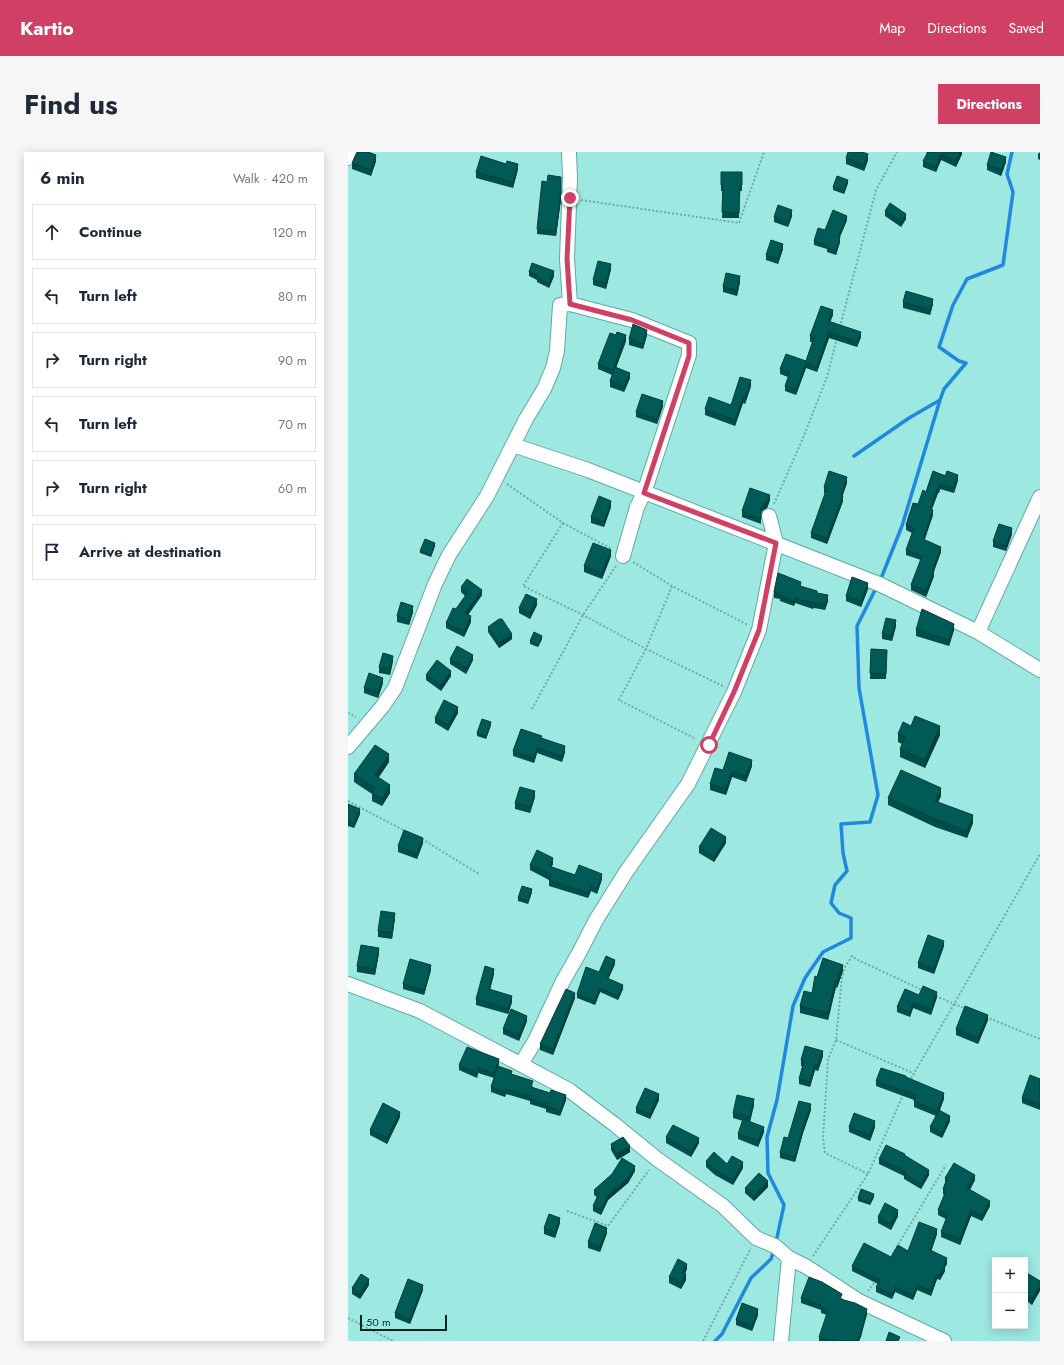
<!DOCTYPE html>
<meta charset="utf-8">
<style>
:root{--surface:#fff;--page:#f6f6f7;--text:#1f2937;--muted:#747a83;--line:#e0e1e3;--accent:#d04064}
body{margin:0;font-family:Jost,sans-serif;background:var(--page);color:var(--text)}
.controls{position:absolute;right:12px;bottom:12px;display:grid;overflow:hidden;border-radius:0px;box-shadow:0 2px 10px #0003}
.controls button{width:36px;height:36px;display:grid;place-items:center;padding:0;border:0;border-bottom:1px solid var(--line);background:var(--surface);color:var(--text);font:20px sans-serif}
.scale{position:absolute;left:12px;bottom:10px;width:87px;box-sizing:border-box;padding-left:4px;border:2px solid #052524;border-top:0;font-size:11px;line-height:14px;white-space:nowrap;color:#052524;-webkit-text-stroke:3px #9ee8e2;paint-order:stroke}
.stop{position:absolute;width:12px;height:12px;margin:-9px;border:3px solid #d04064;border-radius:50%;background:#fff}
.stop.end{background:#d04064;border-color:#fff;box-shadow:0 1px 4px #0008}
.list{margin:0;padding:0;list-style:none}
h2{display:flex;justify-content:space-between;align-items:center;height:52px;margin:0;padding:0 16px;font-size:17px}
h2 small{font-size:13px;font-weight:400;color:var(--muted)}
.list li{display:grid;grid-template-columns:26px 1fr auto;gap:12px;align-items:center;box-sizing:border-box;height:56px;margin:0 8px 8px;padding:0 8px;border:1px solid var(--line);border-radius:0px}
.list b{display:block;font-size:15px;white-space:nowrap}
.list em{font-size:13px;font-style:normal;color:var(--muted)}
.icon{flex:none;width:22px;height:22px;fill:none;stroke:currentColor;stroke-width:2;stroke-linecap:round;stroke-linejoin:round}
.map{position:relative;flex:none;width:692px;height:1189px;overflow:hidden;border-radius:0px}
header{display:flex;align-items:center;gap:24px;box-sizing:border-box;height:56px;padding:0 20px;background:var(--accent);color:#fff}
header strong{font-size:19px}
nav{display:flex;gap:22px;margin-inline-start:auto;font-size:14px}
.intro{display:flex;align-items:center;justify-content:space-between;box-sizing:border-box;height:96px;padding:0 24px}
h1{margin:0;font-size:28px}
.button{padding:10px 18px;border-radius:0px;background:var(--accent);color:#fff;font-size:14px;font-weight:700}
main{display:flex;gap:24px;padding:0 24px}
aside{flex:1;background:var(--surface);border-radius:0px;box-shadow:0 2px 10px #0003}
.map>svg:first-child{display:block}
</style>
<header>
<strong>Kartio</strong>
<nav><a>Map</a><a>Directions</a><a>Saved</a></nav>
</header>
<div class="intro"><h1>Find us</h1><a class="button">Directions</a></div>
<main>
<aside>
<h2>6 min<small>Walk · 420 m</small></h2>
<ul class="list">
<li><svg class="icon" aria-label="ahead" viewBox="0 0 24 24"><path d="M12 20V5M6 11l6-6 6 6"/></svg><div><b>Continue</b></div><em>120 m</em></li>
<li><svg class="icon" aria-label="left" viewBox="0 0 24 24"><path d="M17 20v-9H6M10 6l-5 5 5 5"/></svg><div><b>Turn left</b></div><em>80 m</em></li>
<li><svg class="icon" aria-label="right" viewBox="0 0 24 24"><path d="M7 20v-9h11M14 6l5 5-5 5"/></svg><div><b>Turn right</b></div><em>90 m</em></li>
<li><svg class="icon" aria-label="left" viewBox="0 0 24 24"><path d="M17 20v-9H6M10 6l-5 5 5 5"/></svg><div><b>Turn left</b></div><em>70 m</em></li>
<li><svg class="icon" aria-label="right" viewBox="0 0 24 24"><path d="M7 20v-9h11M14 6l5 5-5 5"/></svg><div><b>Turn right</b></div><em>60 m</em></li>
<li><svg class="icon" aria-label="arrive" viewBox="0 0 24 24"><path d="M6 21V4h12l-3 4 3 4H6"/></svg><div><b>Arrive at destination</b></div></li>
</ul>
</aside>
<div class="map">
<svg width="692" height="1189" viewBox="0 0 692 1189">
<rect width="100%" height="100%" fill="#9ee8e2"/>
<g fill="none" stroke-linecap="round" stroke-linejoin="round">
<path stroke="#2288de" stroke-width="3.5" d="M 506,304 L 561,266 L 592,248 L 596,237 L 618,211 L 611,209 L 591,195 L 605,153 L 619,127 L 655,113 L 665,40 L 659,22 L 664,0
M 532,429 L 554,374 L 592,248
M 428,1090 L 436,1053 L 420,1021 L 419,985 L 429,948 L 445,854 L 457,826 L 475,800 L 503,786 L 503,766 L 491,761 L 483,751 L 487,733 L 499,719 L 495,701 L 493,672 L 522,670 L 530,643 L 511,536 L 509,474 L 529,434
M 367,1189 L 374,1182 L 403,1126 L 423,1107 L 426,1098"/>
<g stroke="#60a9a4" stroke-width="16">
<path id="minor" d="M 0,6 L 3,0
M 222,152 L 284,168 L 341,191 L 341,203 L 296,341 L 289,355 L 275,404
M 165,293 L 240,318 L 531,432 L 630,480
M 692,345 L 630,480 L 692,518
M 0,595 L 34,555 L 47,536 L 87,432 L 101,403 L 139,344 L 178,267 L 196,237 L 205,216 L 209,199 L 212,153 L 222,152 L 219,107 L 222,26 L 221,0
M 0,832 L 72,859 L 221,938 L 266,972 L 309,1007 L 375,1054 L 408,1086 L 427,1094 L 441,1106 L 459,1115 L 511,1149 L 596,1189
M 173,912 L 187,889 L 215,829 L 231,801 L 248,768 L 278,720 L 340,632 L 386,540 L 411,478 L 428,391 L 421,364
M 433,1189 L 441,1106"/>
</g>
<path stroke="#6faca7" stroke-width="2" stroke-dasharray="2 2" stroke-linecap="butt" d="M 233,48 L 391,71 L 416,0
M 492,175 L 528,38 L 549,0
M 159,332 L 215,371 L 264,397
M 426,352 L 455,286 L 479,225 L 489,186
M 215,371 L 175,434 L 235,463 L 298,497 L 375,534
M 285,410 L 324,434 L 400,473
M 324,434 L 298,497 L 271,548 L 348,587
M 184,557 L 235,463 L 268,414
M 0,561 L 8,565
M 0,649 L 57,679
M 74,687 L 131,722
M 619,857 L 606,852 L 692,702
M 638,865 L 692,887
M 488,888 L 565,921
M 561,930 L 606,852 L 588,844
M 520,1022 L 477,1001 L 475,986 L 480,907 L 488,888 L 494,825 L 497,815 L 504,804 L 508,807 L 574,838
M 219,1059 L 260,1074 L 301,1018
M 465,1104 L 520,1022 L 555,943
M 542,1106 L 598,1013
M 520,1139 L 527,1130
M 0,1166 L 45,1189
M 355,1189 L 403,1096"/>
<use href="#minor" stroke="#fff" stroke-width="14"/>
</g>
<path fill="#004e4b" d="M 578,0 L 614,0 L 614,2 L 608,15 L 593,8 L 588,20 L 575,15 L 575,9 L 579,1 Z
M 692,0 L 692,8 L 690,7 L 690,2 Z
M 498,6 L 520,8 L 516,19 L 498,12 Z
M 28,9 L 23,24 L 4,17 L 4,11 Z
M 658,10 L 653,24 L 639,18 L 639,13 Z
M 158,12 L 170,17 L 165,36 L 128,26 L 128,20 Z
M 373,20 L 394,20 L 394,39 L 392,39 L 391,66 L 374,66 L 375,39 L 373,39 Z
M 500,31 L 496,42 L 485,38 L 485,35 Z
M 213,47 L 208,84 L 189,82 L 189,77 Z
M 537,59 L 558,67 L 553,75 L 537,64 Z
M 444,64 L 440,75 L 426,70 L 426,65 Z
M 499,68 L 492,85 L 492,90 L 488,103 L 479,100 L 479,97 L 466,93 L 466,89 L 477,78 Z
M 435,97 L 430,112 L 418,108 L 418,103 Z
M 263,117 L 258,137 L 245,133 L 245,128 Z
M 181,120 L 206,124 L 201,136 L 189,130 L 189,128 L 181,124 Z
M 392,130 L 389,144 L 375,140 L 375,135 Z
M 555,150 L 585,152 L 582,163 L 555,156 Z
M 485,163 L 482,170 L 513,185 L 509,195 L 481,186 L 469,220 L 458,216 L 448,243 L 437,239 L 437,234 L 440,225 L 432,222 L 432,217 L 458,209 L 464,190 L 462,190 L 462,184 Z
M 299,183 L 295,197 L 281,193 L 281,187 Z
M 278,189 L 268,216 L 282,226 L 276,240 L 262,235 L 262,229 L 264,223 L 250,217 L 250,212 Z
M 403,234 L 397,252 L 395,251 L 387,274 L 357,263 L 357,257 L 383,253 Z
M 315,254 L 309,272 L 288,265 L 288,260 Z
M 585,319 L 610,328 L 606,341 L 592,337 L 591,341 L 590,341 L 584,357 L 585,363 L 576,388 L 593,400 L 586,419 L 586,424 L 578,445 L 563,438 L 563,433 L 573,408 L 558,403 L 558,398 L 564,381 L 558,378 L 558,373 L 578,340 Z
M 499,331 L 494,344 L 495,349 L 479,392 L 463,386 L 463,381 L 477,341 L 476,341 L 476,335 Z
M 422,348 L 419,356 L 415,358 L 413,361 L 413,372 L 394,365 L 394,359 Z
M 263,355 L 256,375 L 243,371 L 243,365 Z
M 664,382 L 658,399 L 645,395 L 645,389 Z
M 87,394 L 83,405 L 72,401 L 72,399 Z
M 263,404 L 254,427 L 236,420 L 236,414 Z
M 453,434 L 469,441 L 480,449 L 477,458 L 466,456 L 465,457 L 447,451 L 446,454 L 432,449 L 432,447 L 426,446 L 426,440 Z
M 113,435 L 134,443 L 120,463 L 123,470 L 116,485 L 98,476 L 98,471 L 117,444 L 113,440 Z
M 520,437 L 513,455 L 498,449 L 498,444 Z
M 189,453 L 182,467 L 171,461 L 171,456 Z
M 65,460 L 61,473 L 49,470 L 49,464 Z
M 548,474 L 544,489 L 534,487 L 534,482 Z
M 140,475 L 164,487 L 151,496 L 140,480 Z
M 568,478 L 606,478 L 601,494 L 568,484 Z
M 194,487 L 190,495 L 182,492 L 182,489 Z
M 523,497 L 539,498 L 538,527 L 522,527 Z
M 102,507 L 125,508 L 118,522 L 102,512 Z
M 45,509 L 42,523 L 31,521 L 31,515 Z
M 78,523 L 103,524 L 93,539 L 78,528 Z
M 35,531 L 30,546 L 16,541 L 16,536 Z
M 110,561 L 100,579 L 87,571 L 87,566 Z
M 143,573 L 138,587 L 129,584 L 129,581 Z
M 563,574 L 592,583 L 577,616 L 552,605 L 552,597 L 554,592 L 550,590 L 550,582 Z
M 194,586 L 217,600 L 214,610 L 189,601 L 186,611 L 165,604 L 165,599 Z
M 41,610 L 30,626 L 42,641 L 34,654 L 24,649 L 24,642 L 6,630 L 6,622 Z
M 404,614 L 398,630 L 384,625 L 378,643 L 362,638 L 362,632 L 375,618 Z
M 593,644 L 590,650 L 625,671 L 619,686 L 587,675 L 540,653 L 540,646 Z
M 187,645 L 182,661 L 167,657 L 167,651 Z
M 0,652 L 12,662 L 6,676 L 0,674 Z
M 75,691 L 69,707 L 50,700 L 50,694 Z
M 378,691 L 366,710 L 351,701 L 351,695 Z
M 205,712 L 203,715 L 227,723 L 254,727 L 249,742 L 243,739 L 240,746 L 201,734 L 201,728 L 182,718 L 182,713 Z
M 184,740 L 180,752 L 170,749 L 170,746 Z
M 47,766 L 44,787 L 30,785 L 30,779 Z
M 596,794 L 586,822 L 570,816 L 570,811 Z
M 31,801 L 27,823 L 9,820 L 9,814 Z
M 267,812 L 260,827 L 275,837 L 270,848 L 252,840 L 247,853 L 229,846 L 229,842 L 251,820 Z
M 83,818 L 76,843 L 55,837 L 55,832 Z
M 495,819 L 489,836 L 488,835 L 480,868 L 452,861 L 452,854 L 464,841 L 469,825 Z
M 146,822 L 142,837 L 164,850 L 160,862 L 128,853 L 128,847 Z
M 571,843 L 589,845 L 583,863 L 565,856 L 562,865 L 549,860 L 549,855 Z
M 227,846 L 205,903 L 192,898 L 192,892 Z
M 640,868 L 630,892 L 608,883 L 608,877 Z
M 179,869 L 171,889 L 155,882 L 155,877 Z
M 475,904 L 470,919 L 467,918 L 462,935 L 451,932 L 451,927 L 455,914 L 453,914 L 453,908 Z
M 151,912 L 150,914 L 185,934 L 184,935 L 218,948 L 212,964 L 198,960 L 198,957 L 182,952 L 182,949 L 158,942 L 157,945 L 143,940 L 143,935 L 146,926 L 130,921 L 129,926 L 111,918 L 111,913 Z
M 558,925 L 596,947 L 592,958 L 602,969 L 594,986 L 582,980 L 582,975 L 588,964 L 566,955 L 566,948 L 528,934 L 528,929 Z
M 692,927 L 692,958 L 674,951 L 674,946 Z
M 311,948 L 302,967 L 288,961 L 288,956 Z
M 406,953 L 402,969 L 416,980 L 410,995 L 390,987 L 390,982 L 395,969 L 385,966 L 385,961 Z
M 463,958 L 455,981 L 447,1010 L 432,1006 L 432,1001 L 440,986 Z
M 52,965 L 39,992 L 22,983 L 22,978 Z
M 501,975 L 527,975 L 522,989 L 501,980 Z
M 318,985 L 351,991 L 343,1005 L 318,991 Z
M 263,992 L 282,1000 L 269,1008 L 263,998 Z
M 557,1003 L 581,1023 L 573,1037 L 556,1027 L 556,1024 L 531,1012 L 531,1007 Z
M 358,1009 L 379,1012 L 395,1016 L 385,1033 L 367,1023 L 358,1015 Z
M 287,1019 L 280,1031 L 260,1048 L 253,1063 L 245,1059 L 245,1054 L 249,1045 L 246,1043 L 246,1038 Z
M 597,1026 L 627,1028 L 622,1038 L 642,1054 L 634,1069 L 623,1064 L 612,1093 L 593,1085 L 593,1080 L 598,1067 L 590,1063 L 590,1058 L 596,1043 L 595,1042 L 595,1037 L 597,1031 Z
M 420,1035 L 406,1049 L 397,1041 L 397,1036 Z
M 526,1045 L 522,1053 L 510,1049 L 510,1046 Z
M 550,1064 L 543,1078 L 530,1071 L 530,1065 Z
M 212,1071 L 207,1086 L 196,1082 L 196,1076 Z
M 259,1081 L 252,1100 L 240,1096 L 240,1090 Z
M 589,1082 L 583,1099 L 599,1112 L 597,1115 L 597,1119 L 592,1128 L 589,1127 L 583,1144 L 569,1138 L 565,1148 L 547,1140 L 544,1147 L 528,1140 L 528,1135 L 530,1132 L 504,1119 L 504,1114 L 543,1105 L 560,1099 Z
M 339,1117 L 337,1122 L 338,1128 L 333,1137 L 321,1131 L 321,1125 Z
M 677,1120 L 692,1129 L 684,1153 L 677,1148 Z
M 21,1133 L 12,1147 L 4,1142 L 4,1136 Z
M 75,1138 L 62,1172 L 47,1166 L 47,1161 Z
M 453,1146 L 494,1147 L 519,1162 L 511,1189 L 471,1189 L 471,1185 L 479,1163 L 473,1161 L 473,1158 L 453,1151 Z
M 410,1163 L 404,1179 L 388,1173 L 388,1168 Z"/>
<path fill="#00403d" d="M 612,0 L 614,0 L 614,2 L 608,15 L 608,9 Z
M 520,2 L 520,8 L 516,19 L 516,13 Z
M 593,2 L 593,8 L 588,20 L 588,15 Z
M 28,3 L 28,9 L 23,24 L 23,18 Z
M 658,5 L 658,10 L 653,24 L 653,18 Z
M 170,12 L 170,17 L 165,36 L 165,30 Z
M 213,25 L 213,47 L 208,84 L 208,79 Z
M 500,28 L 500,31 L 496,42 L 496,39 Z
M 444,58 L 444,64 L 440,75 L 440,70 Z
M 558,62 L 558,67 L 553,75 L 553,70 Z
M 499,64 L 499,68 L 490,89 L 490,85 Z
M 492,85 L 492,90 L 488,103 L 488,99 Z
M 435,92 L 435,97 L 430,112 L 430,107 Z
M 263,112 L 263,117 L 258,137 L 258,131 Z
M 206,119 L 206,124 L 201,136 L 201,131 Z
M 392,124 L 392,130 L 389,144 L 389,138 Z
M 585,147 L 585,152 L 582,163 L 582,158 Z
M 485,158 L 485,163 L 480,175 L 480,169 Z
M 299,178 L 299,183 L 295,197 L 295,192 Z
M 481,180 L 481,186 L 469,220 L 469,215 Z
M 513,180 L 513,185 L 509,195 L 509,190 Z
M 278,183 L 278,189 L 265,223 L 265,218 Z
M 458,211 L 458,216 L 448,243 L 448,238 Z
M 282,221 L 282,226 L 276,240 L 276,234 Z
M 403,228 L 403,234 L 397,252 L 397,246 Z
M 395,245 L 395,251 L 387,274 L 387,268 Z
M 315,249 L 315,254 L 309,272 L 309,267 Z
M 610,323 L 610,328 L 606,341 L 606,336 Z
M 499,325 L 499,331 L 493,349 L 493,343 Z
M 592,332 L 592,337 L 591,341 L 591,336 Z
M 590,336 L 590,341 L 582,362 L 582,357 Z
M 422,343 L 422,348 L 419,356 L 415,358 L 413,361 L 413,356 Z
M 495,344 L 495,349 L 479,392 L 479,386 Z
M 263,349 L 263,355 L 256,375 L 256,370 Z
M 585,358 L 585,363 L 575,393 L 575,387 Z
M 664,376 L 664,382 L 658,399 L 658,394 Z
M 87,391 L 87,394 L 83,405 L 83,403 Z
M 593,395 L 593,400 L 586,419 L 586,424 L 578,445 L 578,439 L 584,419 Z
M 263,398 L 263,404 L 254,427 L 254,421 Z
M 520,431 L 520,437 L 513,455 L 513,449 Z
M 134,438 L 134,443 L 117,467 L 117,461 Z
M 480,443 L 480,449 L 477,458 L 477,453 Z
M 447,446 L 447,451 L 446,454 L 446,449 Z
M 189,447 L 189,453 L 182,467 L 182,461 Z
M 65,454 L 65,460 L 61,473 L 61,468 Z
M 123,464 L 123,470 L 116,485 L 116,479 Z
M 548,468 L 548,474 L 544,489 L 544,484 Z
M 606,472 L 606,478 L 601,494 L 601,488 Z
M 164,482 L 164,487 L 151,496 L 151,491 Z
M 194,484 L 194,487 L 190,495 L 190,493 Z
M 125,503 L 125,508 L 118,522 L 118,516 Z
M 45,504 L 45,509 L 42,523 L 42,517 Z
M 103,519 L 103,524 L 93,539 L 93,533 Z
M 35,526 L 35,531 L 30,546 L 30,540 Z
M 110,555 L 110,561 L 100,579 L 100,573 Z
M 143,570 L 143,573 L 138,587 L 138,584 Z
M 592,574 L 592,583 L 577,616 L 577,608 Z
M 217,594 L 217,600 L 214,610 L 214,604 Z
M 189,596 L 189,601 L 186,611 L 186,606 Z
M 41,602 L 41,610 L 27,631 L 27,623 Z
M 404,608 L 404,614 L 398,630 L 398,624 Z
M 384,619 L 384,625 L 378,643 L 378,637 Z
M 42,633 L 42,641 L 34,654 L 34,647 Z
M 593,636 L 593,644 L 587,657 L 587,649 Z
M 187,639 L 187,645 L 182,661 L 182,655 Z
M 12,657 L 12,662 L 6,676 L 6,671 Z
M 625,663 L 625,671 L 619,686 L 619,679 Z
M 378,685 L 378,691 L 366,710 L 366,705 Z
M 75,686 L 75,691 L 69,707 L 69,702 Z
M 205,706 L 205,712 L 201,720 L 201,714 Z
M 254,722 L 254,727 L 249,742 L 249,736 Z
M 243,734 L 243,739 L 240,746 L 240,741 Z
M 184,737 L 184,740 L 180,752 L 180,749 Z
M 47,761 L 47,766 L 44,787 L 44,781 Z
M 596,789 L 596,794 L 586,822 L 586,817 Z
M 31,796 L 31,801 L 27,823 L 27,817 Z
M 267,808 L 267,812 L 259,830 L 259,826 Z
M 83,813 L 83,818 L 76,843 L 76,838 Z
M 495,813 L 495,819 L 489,836 L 489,829 Z
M 146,817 L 146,822 L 141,842 L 141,837 Z
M 488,828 L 488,835 L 480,868 L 480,861 Z
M 275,833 L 275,837 L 270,848 L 270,844 Z
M 252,836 L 252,840 L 247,853 L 247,849 Z
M 589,840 L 589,845 L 583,863 L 583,857 Z
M 227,841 L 227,846 L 205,903 L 205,897 Z
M 164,844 L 164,850 L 160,862 L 160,857 Z
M 565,851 L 565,856 L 562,865 L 562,860 Z
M 640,863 L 640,868 L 630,892 L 630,886 Z
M 179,864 L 179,869 L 171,889 L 171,883 Z
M 475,899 L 475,904 L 470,919 L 470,913 Z
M 151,907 L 151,912 L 146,926 L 146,921 Z
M 467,912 L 467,918 L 462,935 L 462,930 Z
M 130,916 L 130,921 L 129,926 L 129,921 Z
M 158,937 L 158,942 L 157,945 L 157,940 Z
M 596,941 L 596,947 L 589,964 L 589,959 Z
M 311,942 L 311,948 L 302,967 L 302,962 Z
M 218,943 L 218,948 L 212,964 L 212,959 Z
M 406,947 L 406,953 L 402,970 L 402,965 Z
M 463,952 L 463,958 L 455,981 L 447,1010 L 447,1005 L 455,975 Z
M 52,960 L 52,965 L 39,992 L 39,986 Z
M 602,964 L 602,969 L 594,986 L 594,981 Z
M 527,969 L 527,975 L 522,989 L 522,983 Z
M 416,975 L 416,980 L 410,995 L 410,989 Z
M 351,986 L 351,991 L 343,1005 L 343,1000 Z
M 282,994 L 282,1000 L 269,1008 L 269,1002 Z
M 395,1010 L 395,1016 L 385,1033 L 385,1028 Z
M 287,1014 L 287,1019 L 280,1031 L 260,1048 L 253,1063 L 253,1058 L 260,1043 Z
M 581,1018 L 581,1023 L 573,1037 L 573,1032 Z
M 627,1023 L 627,1028 L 619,1042 L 619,1036 Z
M 420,1029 L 420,1035 L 406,1049 L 406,1044 Z
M 526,1042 L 526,1045 L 522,1053 L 522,1051 Z
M 642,1049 L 642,1054 L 634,1069 L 634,1064 Z
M 550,1058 L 550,1064 L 543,1078 L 543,1072 Z
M 623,1058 L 623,1064 L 612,1093 L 612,1087 Z
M 212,1066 L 212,1071 L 207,1086 L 207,1080 Z
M 259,1076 L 259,1081 L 252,1100 L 252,1095 Z
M 589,1077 L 589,1082 L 582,1103 L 582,1098 Z
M 599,1106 L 599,1112 L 597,1115 L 597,1119 L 592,1128 L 592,1123 L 596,1113 Z
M 339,1112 L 339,1117 L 334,1126 L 334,1120 Z
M 338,1122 L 338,1128 L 333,1137 L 333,1131 Z
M 589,1122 L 589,1127 L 583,1144 L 583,1138 Z
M 21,1127 L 21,1133 L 12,1147 L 12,1142 Z
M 75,1133 L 75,1138 L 62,1172 L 62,1167 Z
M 569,1133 L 569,1138 L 565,1148 L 565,1143 Z
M 692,1134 L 692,1139 L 684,1153 L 684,1147 Z
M 547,1135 L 547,1140 L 544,1147 L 544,1142 Z
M 410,1157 L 410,1163 L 404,1179 L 404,1174 Z
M 519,1157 L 519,1162 L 513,1185 L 511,1189 L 509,1189 Z"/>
<path fill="#005b57" stroke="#00403d" d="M 9,0 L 20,0 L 28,3 L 23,18 L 4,11 Z
M 500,0 L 514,0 L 520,2 L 516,13 L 498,6 Z
M 580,0 L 612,0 L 608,9 L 593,2 L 588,15 L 575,9 Z
M 643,0 L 658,5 L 653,18 L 639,13 Z
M 133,4 L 158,12 L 159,9 L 170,12 L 165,30 L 128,20 Z
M 373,20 L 394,20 L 394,33 L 392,33 L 391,61 L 374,60 L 375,33 L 373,33 Z
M 200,23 L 213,25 L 213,42 L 208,79 L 189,77 L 194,29 L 199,30 Z
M 489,24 L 500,28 L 496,39 L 485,35 Z
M 542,51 L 558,62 L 553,70 L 537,59 Z
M 430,53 L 444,58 L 440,70 L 426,65 Z
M 485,58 L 499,64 L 490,85 L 492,85 L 488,99 L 479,96 L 479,93 L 466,89 L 470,76 L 477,78 Z
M 423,88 L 435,92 L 430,107 L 418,103 Z
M 250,109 L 263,112 L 258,131 L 245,128 Z
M 184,111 L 206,119 L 201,131 L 189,126 L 190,123 L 181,120 Z
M 378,121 L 392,124 L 389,138 L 375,135 Z
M 558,139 L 585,147 L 582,158 L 555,150 Z
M 473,154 L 485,158 L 480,169 L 513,180 L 509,190 L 481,180 L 469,215 L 458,211 L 448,238 L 437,234 L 442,220 L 432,217 L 438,202 L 458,209 L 466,186 L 462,184 Z
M 285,172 L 299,178 L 295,192 L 281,187 Z
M 269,180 L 278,183 L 265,218 L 250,212 L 262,181 L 268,183 Z
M 267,215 L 282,221 L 276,234 L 262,229 Z
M 392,225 L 403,228 L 397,246 L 395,245 L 387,268 L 357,257 L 361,245 L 383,253 Z
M 294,242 L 315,249 L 309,267 L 288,260 Z
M 481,319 L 499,325 L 493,343 L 495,344 L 479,386 L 463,381 L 479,336 L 476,335 Z
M 585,319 L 597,324 L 599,319 L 610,323 L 606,336 L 592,332 L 591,336 L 590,336 L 582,357 L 585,358 L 575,387 L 593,395 L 584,419 L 586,419 L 578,439 L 563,433 L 574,404 L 558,398 L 566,376 L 558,373 L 565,351 L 570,352 L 575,338 L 578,340 Z
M 402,336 L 422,343 L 419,350 L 415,352 L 413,356 L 413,367 L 394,359 Z
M 251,344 L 263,349 L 256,370 L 243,365 Z
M 651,372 L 664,376 L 658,394 L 645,389 Z
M 77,387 L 87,391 L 83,403 L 72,399 Z
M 245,391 L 263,398 L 254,421 L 236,414 Z
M 430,421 L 453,430 L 452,434 L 469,439 L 469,441 L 480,443 L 477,453 L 466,450 L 465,451 L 447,446 L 446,449 L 432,443 L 432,442 L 426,440 Z
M 504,425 L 520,431 L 513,449 L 498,444 Z
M 119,427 L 134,438 L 117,461 L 123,464 L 116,479 L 98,471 L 105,456 L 108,457 L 120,440 L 113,435 Z
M 178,442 L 189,447 L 182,461 L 171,456 Z
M 53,450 L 65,454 L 61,468 L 49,464 Z
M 574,457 L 606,472 L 601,488 L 568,478 Z
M 538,466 L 548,468 L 544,484 L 534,482 Z
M 151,467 L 154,467 L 164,482 L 151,491 L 140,475 Z
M 186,480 L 194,484 L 190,493 L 182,489 Z
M 109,494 L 125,503 L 118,516 L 102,507 Z
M 523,497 L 539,498 L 538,522 L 522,521 Z
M 35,501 L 45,504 L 42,517 L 31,515 Z
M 89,508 L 103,519 L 93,533 L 78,523 Z
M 21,521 L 35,526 L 30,540 L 16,536 Z
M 96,548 L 110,555 L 100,573 L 87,566 Z
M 567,564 L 592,574 L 577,608 L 552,597 L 557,585 L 550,582 L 555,570 L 563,574 Z
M 134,567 L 143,570 L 138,584 L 129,581 Z
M 173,577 L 194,584 L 193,586 L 217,594 L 214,604 L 189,596 L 186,606 L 165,599 Z
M 27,593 L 41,602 L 27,623 L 42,633 L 34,647 L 24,641 L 27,636 L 6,622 Z
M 381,600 L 404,608 L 398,624 L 384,619 L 378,637 L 362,632 L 367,616 L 375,618 Z
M 553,618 L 593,636 L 587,649 L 625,663 L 619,679 L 587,667 L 540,646 Z
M 172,635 L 187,639 L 182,655 L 167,651 Z
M 0,652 L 12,657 L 6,671 L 0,669 Z
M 363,676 L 378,685 L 366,705 L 351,695 Z
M 56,678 L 75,686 L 69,702 L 50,694 Z
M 189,698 L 205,706 L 201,714 L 227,723 L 231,713 L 254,722 L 249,736 L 243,734 L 240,741 L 201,728 L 203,723 L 182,713 Z
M 174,734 L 184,737 L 180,749 L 170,746 Z
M 33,759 L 47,761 L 44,781 L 30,779 Z
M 580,783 L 596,789 L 586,817 L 570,811 Z
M 13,793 L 31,796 L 27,817 L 9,814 Z
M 258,804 L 267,808 L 259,826 L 275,833 L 270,844 L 252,836 L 247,849 L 229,842 L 238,815 L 251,820 Z
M 475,806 L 495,813 L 489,829 L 488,828 L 480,861 L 452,854 L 456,839 L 464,841 L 467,824 L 469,825 Z
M 62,807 L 83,813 L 76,838 L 55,832 Z
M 137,814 L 146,817 L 141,837 L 164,844 L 160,857 L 128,847 Z
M 575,834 L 589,840 L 583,857 L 565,851 L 562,860 L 549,855 L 557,837 L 571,843 Z
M 218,837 L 227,841 L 205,897 L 192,892 Z
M 617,854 L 640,863 L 630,886 L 608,877 Z
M 163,857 L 179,864 L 171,883 L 155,877 Z
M 457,894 L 475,899 L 470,913 L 467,912 L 462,930 L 451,927 L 456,909 L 453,908 Z
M 119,895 L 151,907 L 146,921 L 130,916 L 129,921 L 111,913 Z
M 150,914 L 164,919 L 163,922 L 185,929 L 183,935 L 202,941 L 203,938 L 218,943 L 212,959 L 198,954 L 199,952 L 182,947 L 183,944 L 158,937 L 157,940 L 143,935 Z
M 533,916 L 558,924 L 558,925 L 596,941 L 589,959 L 566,949 L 568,943 L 528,929 Z
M 682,923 L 692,927 L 692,952 L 674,946 Z
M 297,936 L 311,942 L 302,962 L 288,956 Z
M 389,943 L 406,947 L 402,965 L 385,961 Z
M 451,949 L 463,952 L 455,975 L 447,1005 L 432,1001 L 436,985 L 440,986 Z
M 35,951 L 52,960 L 39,986 L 22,978 Z
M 591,958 L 602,964 L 594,981 L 582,975 Z
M 506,961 L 527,969 L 522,983 L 501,975 Z
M 395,967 L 416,975 L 410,989 L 390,982 Z
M 325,973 L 351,986 L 343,1000 L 318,985 Z
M 275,985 L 282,994 L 269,1002 L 263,992 Z
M 538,993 L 557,1002 L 556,1003 L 581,1018 L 573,1032 L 556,1021 L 557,1019 L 531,1007 Z
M 366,1000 L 379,1012 L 384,1004 L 395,1010 L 385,1028 L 367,1018 L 358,1009 Z
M 274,1006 L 287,1014 L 280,1026 L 260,1043 L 253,1058 L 245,1054 L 251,1041 L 246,1038 L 264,1022 Z
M 606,1011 L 627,1023 L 619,1036 L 642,1049 L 634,1064 L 623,1058 L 612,1087 L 593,1080 L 600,1062 L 590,1058 L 598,1039 L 595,1037 L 599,1027 L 597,1026 Z
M 411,1021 L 420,1029 L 406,1044 L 397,1036 Z
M 513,1037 L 526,1042 L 522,1051 L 510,1046 Z
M 537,1051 L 550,1058 L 543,1072 L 530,1065 Z
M 201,1062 L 212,1066 L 207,1080 L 196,1076 Z
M 571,1070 L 589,1077 L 582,1098 L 599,1106 L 596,1113 L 597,1113 L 592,1123 L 589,1122 L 583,1138 L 569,1133 L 565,1143 L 547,1135 L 544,1142 L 528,1135 L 532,1128 L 504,1114 L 516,1091 L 543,1105 L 550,1093 L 560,1099 Z
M 247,1071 L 259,1076 L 252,1095 L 240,1090 Z
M 330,1107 L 339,1112 L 334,1120 L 338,1122 L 333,1131 L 321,1125 Z
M 677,1120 L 692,1129 L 692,1134 L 684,1147 L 677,1143 Z
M 13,1122 L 21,1127 L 12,1142 L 4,1136 Z
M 461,1125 L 474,1130 L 494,1142 L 492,1147 L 507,1151 L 519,1157 L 513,1180 L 509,1189 L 490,1189 L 485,1187 L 485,1189 L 483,1189 L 471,1185 L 480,1158 L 473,1155 L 473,1153 L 453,1146 Z
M 60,1127 L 75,1133 L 62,1167 L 47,1161 Z
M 394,1151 L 410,1157 L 404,1174 L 388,1168 Z
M 541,1180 L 552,1185 L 550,1189 L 538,1189 Z"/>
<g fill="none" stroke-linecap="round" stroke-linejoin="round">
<path stroke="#d04064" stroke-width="5" d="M 222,46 L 219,107 L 222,152 L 284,168 L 341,191 L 341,204 L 296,341 L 428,391 L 411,478 L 386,540 L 361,593"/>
</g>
</svg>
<div class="controls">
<button>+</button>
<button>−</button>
</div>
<div class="scale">50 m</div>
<div class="stop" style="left:361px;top:593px"></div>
<div class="stop end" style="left:222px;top:46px"></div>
</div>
</main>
